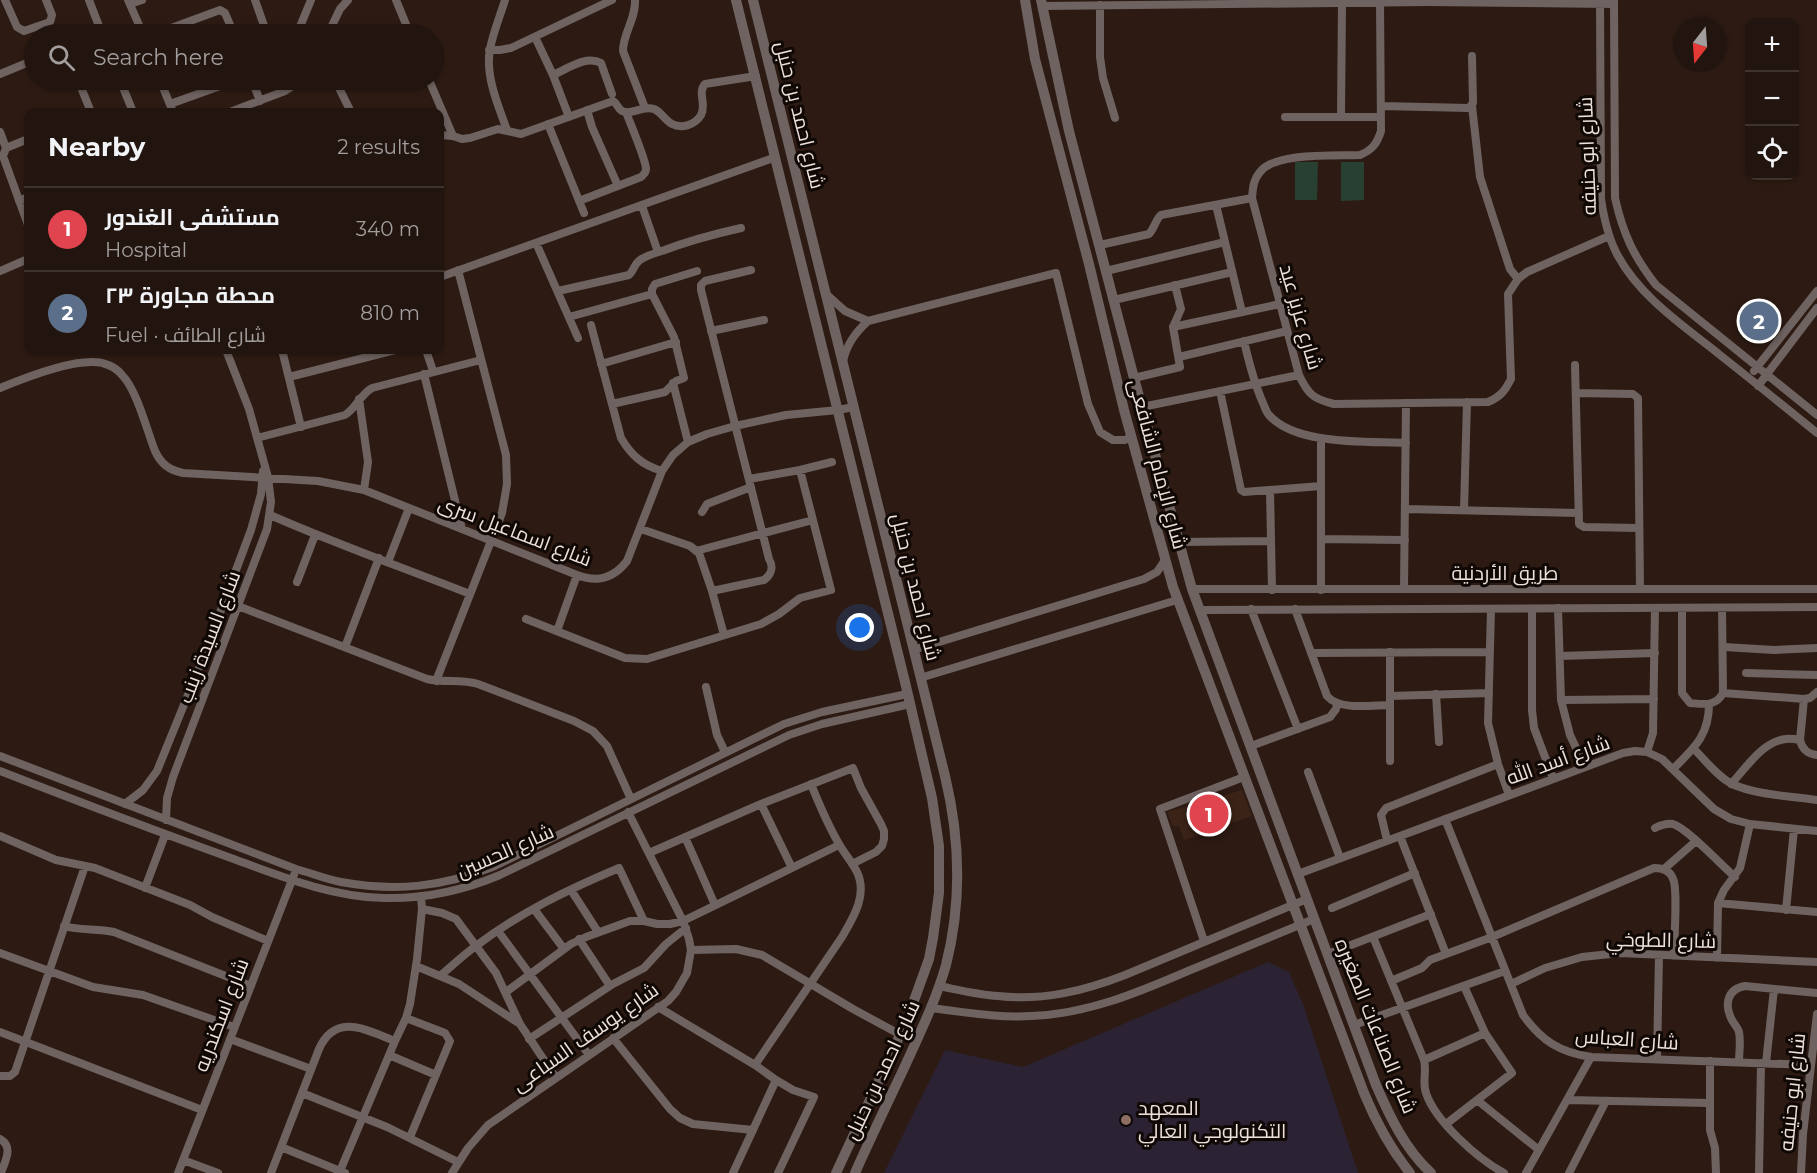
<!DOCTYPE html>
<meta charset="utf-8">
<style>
:root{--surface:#22140e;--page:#2e211c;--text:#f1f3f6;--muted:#a29e9e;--line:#3f332e;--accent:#d93025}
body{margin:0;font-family:Montserrat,Cairo,sans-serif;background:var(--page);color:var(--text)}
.controls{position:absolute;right:18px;top:18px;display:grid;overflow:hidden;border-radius:12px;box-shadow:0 2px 4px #0004}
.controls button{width:54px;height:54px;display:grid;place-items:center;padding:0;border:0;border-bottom:2px solid var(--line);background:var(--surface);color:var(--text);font:30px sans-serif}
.compass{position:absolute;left:1673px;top:18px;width:54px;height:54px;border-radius:50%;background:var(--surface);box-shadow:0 2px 4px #0004;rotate:197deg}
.you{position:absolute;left:860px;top:628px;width:21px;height:21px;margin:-15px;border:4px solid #fff;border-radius:50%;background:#1a73e8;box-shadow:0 0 0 9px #1a73e833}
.badge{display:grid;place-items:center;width:39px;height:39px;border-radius:50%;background:var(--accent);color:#fff;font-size:20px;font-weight:700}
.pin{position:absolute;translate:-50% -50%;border:3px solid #fff;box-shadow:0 2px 6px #0006}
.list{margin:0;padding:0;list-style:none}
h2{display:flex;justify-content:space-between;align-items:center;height:78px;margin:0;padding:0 24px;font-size:26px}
h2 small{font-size:20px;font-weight:400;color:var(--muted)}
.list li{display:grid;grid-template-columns:39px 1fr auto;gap:18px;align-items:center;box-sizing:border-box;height:84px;padding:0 24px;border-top:2px solid var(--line)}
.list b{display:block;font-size:22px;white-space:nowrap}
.list p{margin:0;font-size:20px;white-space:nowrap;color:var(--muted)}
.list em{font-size:20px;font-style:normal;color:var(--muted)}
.icon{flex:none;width:33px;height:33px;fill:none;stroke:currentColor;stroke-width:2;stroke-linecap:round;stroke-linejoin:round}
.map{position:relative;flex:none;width:1817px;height:1173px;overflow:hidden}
.search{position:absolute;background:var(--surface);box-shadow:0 2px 4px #0004;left:24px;top:24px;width:420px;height:66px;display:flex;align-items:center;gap:15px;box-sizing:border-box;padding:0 21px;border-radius:33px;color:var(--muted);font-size:22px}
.panel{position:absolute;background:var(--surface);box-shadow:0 2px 4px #0004;left:24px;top:108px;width:420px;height:246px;border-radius:12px}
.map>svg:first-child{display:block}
</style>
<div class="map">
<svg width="1817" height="1173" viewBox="0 0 1817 1173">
<rect width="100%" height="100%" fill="#2d1b13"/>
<path fill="#3b2318" d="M 1242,790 L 1252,816 L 1184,840 L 1179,826 L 1173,826 L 1167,812 Z"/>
<path fill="#2b2333" d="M 1268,962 L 1289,972 L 1304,1007 L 1358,1173 L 884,1173 L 945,1050 L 1023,1067 Z"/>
<path fill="#284032" d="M 1295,162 L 1318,162 L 1317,200 L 1295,200 Z
M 1341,162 L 1364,162 L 1364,200 L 1341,201 Z"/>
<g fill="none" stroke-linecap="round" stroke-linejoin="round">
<path stroke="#6f6361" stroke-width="8" d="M 5,0 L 17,27 L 24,31 L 50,22 L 52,15 L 46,0
M 89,0 L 102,34
M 128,0 L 143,34
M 255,0 L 267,34
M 396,0 L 410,34
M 505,0 C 500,16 493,33 490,49 C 485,76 498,105 507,130
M 635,0 C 636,19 623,33 623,51 L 645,108
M 1380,0 L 1381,131 C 1377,144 1372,150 1360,155 C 1336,156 1275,152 1260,172 C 1253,180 1253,188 1252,198 L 1299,375 C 1308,394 1313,399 1334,404 L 1488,402 C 1500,397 1505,391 1511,379 L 1508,294 L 1518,279 L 1527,272 L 1609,236
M 1600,0 L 1601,199 C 1604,219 1608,238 1618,256 C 1641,298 1684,326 1720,355 C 1753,381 1785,407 1817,433
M 1614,0 L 1615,198 C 1623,234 1634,257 1656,285 L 1817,415
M 130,4 L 142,0
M 1100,5 L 1100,57 L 1103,78 L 1115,118
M 1042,6 L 1428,2 L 1614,4
M 155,34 L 220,10 L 225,13 L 234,34
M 297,34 L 311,0
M 328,34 L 340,9 L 348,0
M 535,37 L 553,75 L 569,117
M 489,50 L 500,50 L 511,48 L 612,0
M 0,74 L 34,60
M 553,75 C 567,69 586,55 601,63 L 612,94
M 78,80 L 91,112
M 120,80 L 133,112
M 160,80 L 173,112
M 252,80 L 260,101
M 335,80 L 351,112
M 429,80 L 453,136
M 170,104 L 223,85 L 226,80
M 1381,106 L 1469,108 L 1473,103 L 1472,56
M 1472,106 L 1480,177 L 1510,269 L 1518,279
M 587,110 L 592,127 L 618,186
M 230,112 L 285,91 L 302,80
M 1285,117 L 1381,117
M 1341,117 L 1342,3
M 548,124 L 584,213
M 0,132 L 6,148
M 440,135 L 453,136 L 462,139 L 470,138 L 498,129 L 521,134 L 613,101 C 618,104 617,108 622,111 C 631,116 642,105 654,109 C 661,112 665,120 672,124 C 682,129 695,125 701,115 C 707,104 697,93 705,84 L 756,76
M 28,139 L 6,148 L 3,156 L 28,225
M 19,201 L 28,197
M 579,201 L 641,177 C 644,174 646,173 646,169 C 646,160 630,123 626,112
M 1216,205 L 1242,312
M 642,206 L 658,252
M 536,243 L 578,338
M 1100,245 L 1149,234 C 1155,228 1155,220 1161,215 L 1252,198
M 0,271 L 28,259
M 1106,271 L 1225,242
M 440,277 L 776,157
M 558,291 L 629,275 C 634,271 634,264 640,260 C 646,256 655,253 662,251 C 688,241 714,234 741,228
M 826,294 L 845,311 L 868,321
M 1114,300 L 1232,272
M 569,317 L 652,294
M 591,325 L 621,438 C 631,455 642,465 662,471
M 1173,327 L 1280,304
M 711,331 L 764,320
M 1244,341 C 1249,363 1254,383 1263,403 C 1265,407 1266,412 1269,415 C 1296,446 1368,441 1406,443
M 282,350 L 301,427
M 426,350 L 433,371
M 1179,357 L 1287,331
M 843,361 C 847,344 855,333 868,321 L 1056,273 L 1088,404 L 1100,432 L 1113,440 L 1125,440 L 1131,437
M 601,364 L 676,342
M 1575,365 L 1579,524 L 1584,527 L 1639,528
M 1754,371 L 1817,291
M 424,374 L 462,529
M 289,377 L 395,350
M 1134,378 L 1180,367 L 1173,327 L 1181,309 L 1175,285
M 673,383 L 688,442
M 1758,386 L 1817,308
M 0,388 C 24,378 68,361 94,362 C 104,362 116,367 122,375 C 137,390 147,431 155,451 C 161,464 169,470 183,473 L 318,481 L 364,490 L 577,575 C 598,583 614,578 627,561 L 662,471 L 673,455 L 688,442 L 707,434 L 735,426 L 786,415 L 838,410 L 854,407
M 1220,391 L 1241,490 L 1244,492 L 1321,486
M 1576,393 L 1633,394 L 1638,398 L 1640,589
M 359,399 L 368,462 L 364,490
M 612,404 L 665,392 L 676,381 L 684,378 L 674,337 L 652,294 L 652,289 L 655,284 L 697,271
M 1142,407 L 1299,375
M 257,438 L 345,415 C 356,408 360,395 372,388 L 481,360
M 1321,439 L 1321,590
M 749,479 L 800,470 L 832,462
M 1270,490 L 1272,590
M 1405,509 L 1579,513
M 1464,510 L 1467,402
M 702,512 L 707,504 L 751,487
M 270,515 C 336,544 404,568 470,594
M 641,529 L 690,546 L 699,553 L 712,591 L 724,635
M 1321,539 L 1405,540
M 1179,542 L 1271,541
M 696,551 L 813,520
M 388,562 L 409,508
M 297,582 L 315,535
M 1192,589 L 1817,589
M 1404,589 L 1406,403
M 712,591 L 764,580 C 771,575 774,567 769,559 L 701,290 L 701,285 L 705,281 L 751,270
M 225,601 L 427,679 C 445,683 461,679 478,684 L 574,721 L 593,731 L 607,746 L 631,799
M 1558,608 L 1561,700 L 1570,735 L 1585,767
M 1682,608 L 1682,693 L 1690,703 C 1703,704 1716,707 1723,693 L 1722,608
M 1251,609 L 1298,729
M 1295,609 L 1327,696 C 1340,711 1372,705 1390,705
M 1491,609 L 1488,723 L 1498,764 L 1509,795
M 1532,609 L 1532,710 L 1534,728 L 1553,778
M 1200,610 L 1817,607
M 526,619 L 625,658 L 647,659 L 761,624 L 779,614 L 800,598 L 831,590 L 800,470
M 557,631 L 577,575
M 345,647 L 379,558
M 1724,647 L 1774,650 L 1817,648
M 913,650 L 1144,579 L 1157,572 L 1165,560
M 1390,652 L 1390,761
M 1311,653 L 1490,652
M 1560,656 L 1655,653
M 1746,673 L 1817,675
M 920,678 L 1177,600
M 436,681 L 502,513 L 507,484 L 506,455 L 458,270
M 706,687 L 717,735 L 725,752
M 1723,693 L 1804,699 L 1810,698 L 1817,692
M 1436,694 L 1439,742
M 1390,696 L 1489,693
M 1804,699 L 1800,740 C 1802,749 1807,754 1817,755
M 1561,700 L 1654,699
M 1251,746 L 1330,717 L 1336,709 L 1337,704
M 1694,749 C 1705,760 1718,777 1732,784 C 1756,795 1791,796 1817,800
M 1647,752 L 1653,733 L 1655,608
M 0,756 L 296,869 C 311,873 326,879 341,882 C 396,892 443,887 495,866 L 784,724 L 822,712 L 907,694
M 1673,769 C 1694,748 1709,736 1709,704
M 0,771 C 77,801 153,830 231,858 C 280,876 331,897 384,898 C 425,899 462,891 500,875 L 789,735 L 822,724 L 910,704
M 1308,772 L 1340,858
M 1731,784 C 1746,768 1763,741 1786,739 C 1790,738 1795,739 1800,740
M 125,804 L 143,790 L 157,771 L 203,658 L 251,530 L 261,494 L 263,471
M 761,804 L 792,868
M 1445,819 L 1523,1015 C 1542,1041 1559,1052 1591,1057 L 1810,1065
M 166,820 L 167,798 L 173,777 L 267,529 L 271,502 L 268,477 L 249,409 L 226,350
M 1655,828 C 1661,825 1666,823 1673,824 C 1687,828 1722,866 1735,877
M 0,836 L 56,860 L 95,868 L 190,905 L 212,917 L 268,941
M 1400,836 L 1446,954
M 685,837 L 715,905
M 1387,840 L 1381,815 L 1386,808 L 1498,764
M 649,853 L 761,804 L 853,768 L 861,788 L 881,824 L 884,831 L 884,839 L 882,846 L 876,852 L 852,864
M 1664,869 L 1696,841
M 1298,874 L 1623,753 L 1635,751 L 1647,752 L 1662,759 L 1714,809 L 1731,819 L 1750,824 L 1817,831
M 145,888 L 165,835
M 571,890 L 598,932
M 1718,903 L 1817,912
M 1332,908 L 1415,873
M 422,909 L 442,913 L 456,919 L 496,973 L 520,1024 L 556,1078
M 534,909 L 564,949
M 1786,910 L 1794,829
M 64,926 C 81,931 97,928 114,932 L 251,986
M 498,931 L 589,1055
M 1373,937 L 1424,1060 C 1427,1072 1422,1082 1426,1093 C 1435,1121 1478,1159 1504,1173
M 579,939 L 610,986
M 1204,941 L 1160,809 L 1244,777
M 691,950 L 736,949 L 762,955 L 853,1009 L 901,1035
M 0,953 L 93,987 L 143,995 L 234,1027
M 1328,954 L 1431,914
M 1717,958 L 1718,903 L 1724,890 L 1740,868 L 1750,824
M 416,966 L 459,984 L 520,1024
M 440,976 C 452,966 463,955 476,946 C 519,913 569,889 619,868 L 644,921
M 1391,981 L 1422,968 L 1430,960 L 1492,937 L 1654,868 C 1662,868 1670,870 1673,879 C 1678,888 1674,941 1674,956
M 1511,984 L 1545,968 L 1582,957 L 1620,953 L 1817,962
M 939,986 C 959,990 979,995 998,996 C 1043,1001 1084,991 1125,975 L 1307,899
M 506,992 L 571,944 L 586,937 L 630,921 L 644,921 L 657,924 L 670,924 L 683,921 L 839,845
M 658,1007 L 755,1065 L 776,1080 L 793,1090 L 814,1097 L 778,1173
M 931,1008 C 964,1012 998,1018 1031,1016 C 1087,1014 1137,993 1188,971 C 1230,954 1272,936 1314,919
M 406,1018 L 445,1033 L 450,1041 L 410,1137
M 1354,1025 L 1505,971
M 0,1032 L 202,1110
M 613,1038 L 670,1109 L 680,1118 L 693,1124 L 753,1130
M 230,1039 L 311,1069
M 529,1039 L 613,984 L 644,968 L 666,944 L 686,928
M 389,1055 L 436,1075
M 1657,1059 L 1659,955
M 1424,1060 L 1485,1033
M 1710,1061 L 1710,1130 L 1715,1148 L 1716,1173
M 1739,1062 C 1739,1053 1741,1042 1739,1032 C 1738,1028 1734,1024 1732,1020 C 1724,1005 1727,989 1745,986 L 1817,993
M 1766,1063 L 1774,989
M 755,1065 L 842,937 C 853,918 868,895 857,872 C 852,862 844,853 839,844 C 828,825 819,804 811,784
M 0,1076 L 10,1076 L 15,1072 L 85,866
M 302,1093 L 387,1127 L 458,1162
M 1477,1100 L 1539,1150
M 1567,1100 L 1709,1103
M 1446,1124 L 1512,1073 L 1485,1033 L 1464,986
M 0,1139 C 14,1147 5,1161 1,1173
M 281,1147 L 345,1173
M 183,1160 L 218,1173
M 340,1171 L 395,1041 L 406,1018 L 410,1004 L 417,959 L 422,909 L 421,896
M 178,1173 L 294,875
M 271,1173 L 319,1049 C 336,1012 366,1030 395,1041
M 452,1173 L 468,1148 L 488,1125 L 668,1001 L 676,992 L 687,973 L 691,950 L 689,939 L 683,921 L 628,812
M 733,1173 L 776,1080
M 1526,1173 L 1591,1057
M 1569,1173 L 1606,1101
M 1759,1173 L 1761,1063
M 1801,1173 L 1803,1134 L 1817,1014"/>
<path stroke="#6f6361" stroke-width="10" d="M 736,0 L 905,682 L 932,798 L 939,846 L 939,893 L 933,938 L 929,959 L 907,1020 L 836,1173
M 753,0 L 945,776 C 960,838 962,902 946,965 C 936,1000 920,1033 905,1066 C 888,1102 871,1137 855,1173
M 1025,0 L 1035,59 L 1089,264 L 1124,410 L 1173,587 L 1364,1093 C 1376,1122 1390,1148 1410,1173
M 1041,0 L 1069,131 L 1134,378 L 1192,589 L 1376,1085 C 1390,1117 1405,1149 1431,1173"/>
</g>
<circle fill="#8d6e63" stroke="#0f0805" stroke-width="2" cx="1126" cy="1120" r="6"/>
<g text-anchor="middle" stroke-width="6" stroke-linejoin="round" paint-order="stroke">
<g font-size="20" fill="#eddfda" stroke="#0f0805">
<text transform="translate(800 115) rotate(76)" y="7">شارع احمد بن حنبل</text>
<text transform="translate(1587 156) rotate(-92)" y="7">شارع ابو حنيفه</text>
<text transform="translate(1301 317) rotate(74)" y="7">شارع عزيز عيد</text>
<text transform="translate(1158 464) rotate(75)" y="7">شارع الإمام الشافعى</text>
<text transform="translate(515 531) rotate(21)" y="7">شارع اسماعيل سرى</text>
<text x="1505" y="580">طريق الأردنية</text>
<text transform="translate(916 587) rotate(76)" y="7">شارع احمد بن حنبل</text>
<text transform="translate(209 637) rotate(-69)" y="7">شارع السيدة زينب</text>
<text transform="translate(1558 760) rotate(-20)" y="7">شارع أسد الله</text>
<text transform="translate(505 851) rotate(-24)" y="7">شارع الحسين</text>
<text transform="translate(1661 940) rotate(1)" y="7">شارع الطوخي</text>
<text transform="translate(221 1015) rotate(-69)" y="7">شارع اسكندريه</text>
<text transform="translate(1376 1026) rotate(68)" y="7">شارع الصناعات الصغيره</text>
<text transform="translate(585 1037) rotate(-35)" y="7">شارع يوسف السباعى</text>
<text transform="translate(1627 1039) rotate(4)" y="7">شارع العباس</text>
<text transform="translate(882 1070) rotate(-65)" y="7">شارع احمد بن حنبل</text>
<text transform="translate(1792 1092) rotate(-84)" y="7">شارع ابو حنيفه</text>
</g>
<g font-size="20" fill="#eddfda" stroke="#0f0805" text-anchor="start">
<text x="1138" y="1115">المعهد<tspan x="1138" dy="23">التكنولوجي العالي</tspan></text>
</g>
</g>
</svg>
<div class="controls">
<button>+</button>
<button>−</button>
<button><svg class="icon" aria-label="locate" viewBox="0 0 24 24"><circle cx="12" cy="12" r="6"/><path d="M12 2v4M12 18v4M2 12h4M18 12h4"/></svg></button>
</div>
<svg class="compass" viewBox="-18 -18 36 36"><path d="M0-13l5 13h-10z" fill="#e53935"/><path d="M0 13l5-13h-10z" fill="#a29e9e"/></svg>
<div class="you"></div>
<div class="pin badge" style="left:1209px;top:814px;background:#e0444e">1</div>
<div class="pin badge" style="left:1759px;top:321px;background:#5c6f8a">2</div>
<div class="search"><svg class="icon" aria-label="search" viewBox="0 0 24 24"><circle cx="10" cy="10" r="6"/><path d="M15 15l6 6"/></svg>Search here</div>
<section class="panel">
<h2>Nearby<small>2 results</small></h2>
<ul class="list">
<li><span class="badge" style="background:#e0444e">1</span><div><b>مستشفى الغندور</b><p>Hospital</p></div><em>340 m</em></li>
<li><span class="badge" style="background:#5c6f8a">2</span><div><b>محطة مجاورة ٢٣</b><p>Fuel · شارع الطائف</p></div><em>810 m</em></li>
</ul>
</section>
</div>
